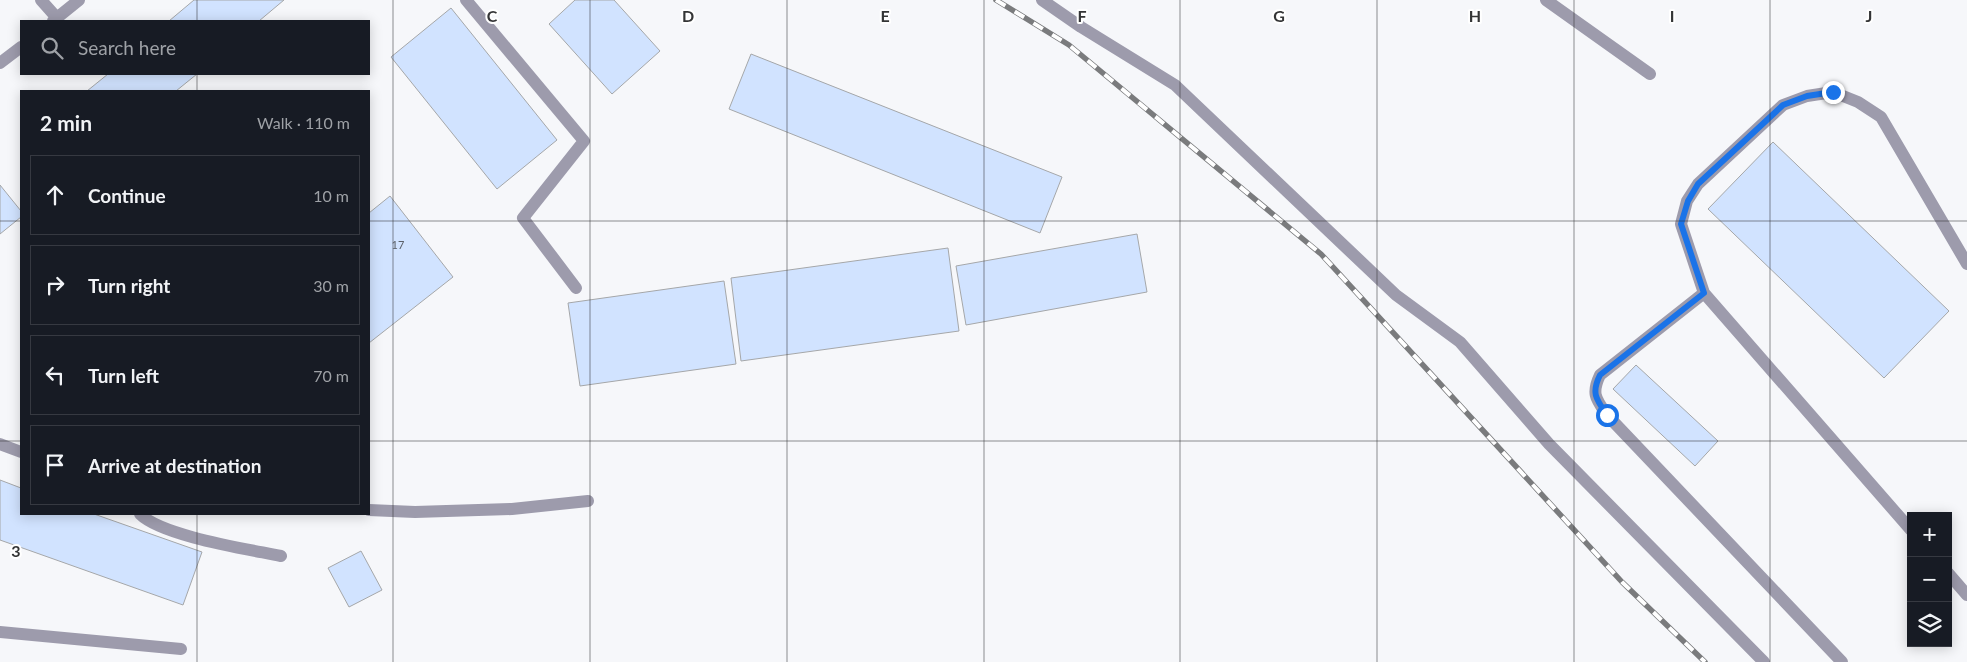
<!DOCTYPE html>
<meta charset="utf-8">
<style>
:root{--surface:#171b24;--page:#242831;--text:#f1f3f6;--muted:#9ea1a6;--line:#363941}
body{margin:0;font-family:Lato,sans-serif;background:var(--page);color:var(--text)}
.controls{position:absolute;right:15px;bottom:15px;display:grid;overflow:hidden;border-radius:0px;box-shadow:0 2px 12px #0003}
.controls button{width:45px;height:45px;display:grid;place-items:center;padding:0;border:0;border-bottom:1px solid var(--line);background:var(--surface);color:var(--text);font:25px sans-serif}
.stop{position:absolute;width:15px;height:15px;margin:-11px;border:4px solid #1a73e8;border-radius:50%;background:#fff}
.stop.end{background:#1a73e8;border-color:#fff;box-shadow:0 1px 5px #0008}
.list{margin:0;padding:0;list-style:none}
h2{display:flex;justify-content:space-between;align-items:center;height:65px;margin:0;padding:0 20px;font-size:21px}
h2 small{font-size:16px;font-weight:400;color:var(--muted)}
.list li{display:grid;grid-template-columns:32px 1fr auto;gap:15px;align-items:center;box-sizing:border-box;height:80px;margin:0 10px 10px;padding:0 10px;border:1px solid var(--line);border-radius:0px}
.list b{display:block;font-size:19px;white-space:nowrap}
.list em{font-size:16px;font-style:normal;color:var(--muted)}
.icon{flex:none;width:28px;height:28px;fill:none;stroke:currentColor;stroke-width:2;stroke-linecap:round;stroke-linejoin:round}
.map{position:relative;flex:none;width:1967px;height:662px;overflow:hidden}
.search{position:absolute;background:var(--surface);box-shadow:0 2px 12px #0003;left:20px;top:20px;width:350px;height:55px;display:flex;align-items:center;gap:12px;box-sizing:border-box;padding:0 18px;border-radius:0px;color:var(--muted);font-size:19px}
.panel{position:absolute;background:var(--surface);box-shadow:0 2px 12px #0003;left:20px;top:90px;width:350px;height:425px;border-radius:0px}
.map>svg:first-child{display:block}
</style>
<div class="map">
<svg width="1967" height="662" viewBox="0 0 1967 662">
<rect width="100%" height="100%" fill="#f6f7fa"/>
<path fill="#d1e3ff" stroke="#a5a7a9" d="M 194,0 L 284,0 L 259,21 L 169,21 Z
M 575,0 L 614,0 L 660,51 L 612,94 L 549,24 Z
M 451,8 L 557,140 L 497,189 L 391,57 Z
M 751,54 L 1062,177 L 1040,233 L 729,109 Z
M 108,74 L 197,74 L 176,91 L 87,91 Z
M 1773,142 L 1949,311 L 1884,378 L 1708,209 Z
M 0,185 L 21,211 L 21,217 L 0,234 Z
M 390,196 L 453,277 L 369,343 L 369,213 Z
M 1137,234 L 1147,292 L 966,325 L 956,266 Z
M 948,248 L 959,331 L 741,361 L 731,278 Z
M 724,281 L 736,364 L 580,386 L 568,303 Z
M 1636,365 L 1718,441 L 1695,466 L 1613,389 Z
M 0,480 L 21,488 L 21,514 L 94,514 L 202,552 L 183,605 L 0,540 Z
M 361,551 L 382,590 L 349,607 L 328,568 Z"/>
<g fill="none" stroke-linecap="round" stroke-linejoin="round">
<path stroke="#9d9bac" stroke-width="12" d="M 41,0 L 57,18
M 466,0 L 584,141 L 523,218 L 576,288
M 1042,0 L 1081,27 L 1175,85 L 1396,295 L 1460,342 L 1549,444 L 1764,662
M 1546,0 L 1650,74
M 53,21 L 79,0
M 0,63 L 21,47
M 1704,293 L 1911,530
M 0,444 L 21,452
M 369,510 L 415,512 L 512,509 L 588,501
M 140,514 C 162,536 247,549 281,556
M 1948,573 L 1967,595
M 0,632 L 181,649
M 1842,662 L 1607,415 C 1596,399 1591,394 1600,375 L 1704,293 L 1681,224 L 1687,201 L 1698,184 L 1783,105 L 1807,96 L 1833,92 L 1858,102 L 1881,117 L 1967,264"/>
<g stroke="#7a7b7d" stroke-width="5.5">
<path id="rail" d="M 996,0 L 1069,45 L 1321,254 L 1622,582 L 1705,662"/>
</g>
<use href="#rail" stroke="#fff" stroke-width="4" stroke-dasharray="11" stroke-linecap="butt"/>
</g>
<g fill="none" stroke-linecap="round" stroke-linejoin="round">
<path stroke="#1a73e8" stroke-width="6" d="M 1607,415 C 1596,399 1591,393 1600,375 L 1704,293 L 1681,224 L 1688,201 L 1698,184 L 1783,105 L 1807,96 L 1833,92"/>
</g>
<path fill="none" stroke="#343536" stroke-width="1" stroke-opacity="0.55" d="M 197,0 L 197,21M 393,0 L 393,662M 590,0 L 590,662M 787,0 L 787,662M 984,0 L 984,662M 1180,0 L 1180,662M 1377,0 L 1377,662M 1574,0 L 1574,662M 1770,0 L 1770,662M 197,74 L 197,91M 0,221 L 21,221M 369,221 L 1967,221M 0,441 L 21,441M 369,441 L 1967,441M 197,514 L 197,662"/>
<g text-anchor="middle" stroke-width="4" stroke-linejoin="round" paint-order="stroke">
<g font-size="11" fill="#5b6068">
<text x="398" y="249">17</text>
</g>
</g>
<g font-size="16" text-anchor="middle" font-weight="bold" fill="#343536" stroke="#fff" stroke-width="4" stroke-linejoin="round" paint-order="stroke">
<text x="492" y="22">C</text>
<text x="688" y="22">D</text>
<text x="885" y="22">E</text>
<text x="1082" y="22">F</text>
<text x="1279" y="22">G</text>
<text x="1475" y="22">H</text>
<text x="1672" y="22">I</text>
<text x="1869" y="22">J</text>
<text x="16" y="557">3</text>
</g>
</svg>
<div class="controls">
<button>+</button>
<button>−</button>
<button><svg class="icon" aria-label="layers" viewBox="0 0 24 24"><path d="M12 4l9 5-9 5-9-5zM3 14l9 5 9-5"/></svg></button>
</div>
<div class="stop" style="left:1607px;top:415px"></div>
<div class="stop end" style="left:1833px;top:92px"></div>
<div class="search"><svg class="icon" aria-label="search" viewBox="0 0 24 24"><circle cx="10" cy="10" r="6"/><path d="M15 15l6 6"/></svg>Search here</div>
<section class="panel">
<h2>2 min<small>Walk · 110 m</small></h2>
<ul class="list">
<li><svg class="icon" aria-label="ahead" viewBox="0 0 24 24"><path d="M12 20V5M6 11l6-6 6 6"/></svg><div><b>Continue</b></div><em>10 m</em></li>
<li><svg class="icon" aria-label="right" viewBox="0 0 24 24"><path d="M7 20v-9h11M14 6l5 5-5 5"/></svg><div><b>Turn right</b></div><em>30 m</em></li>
<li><svg class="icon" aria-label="left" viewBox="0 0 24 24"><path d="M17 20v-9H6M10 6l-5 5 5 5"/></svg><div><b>Turn left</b></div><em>70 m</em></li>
<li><svg class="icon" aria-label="arrive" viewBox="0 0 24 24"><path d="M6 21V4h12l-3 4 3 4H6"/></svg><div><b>Arrive at destination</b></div></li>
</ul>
</section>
</div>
